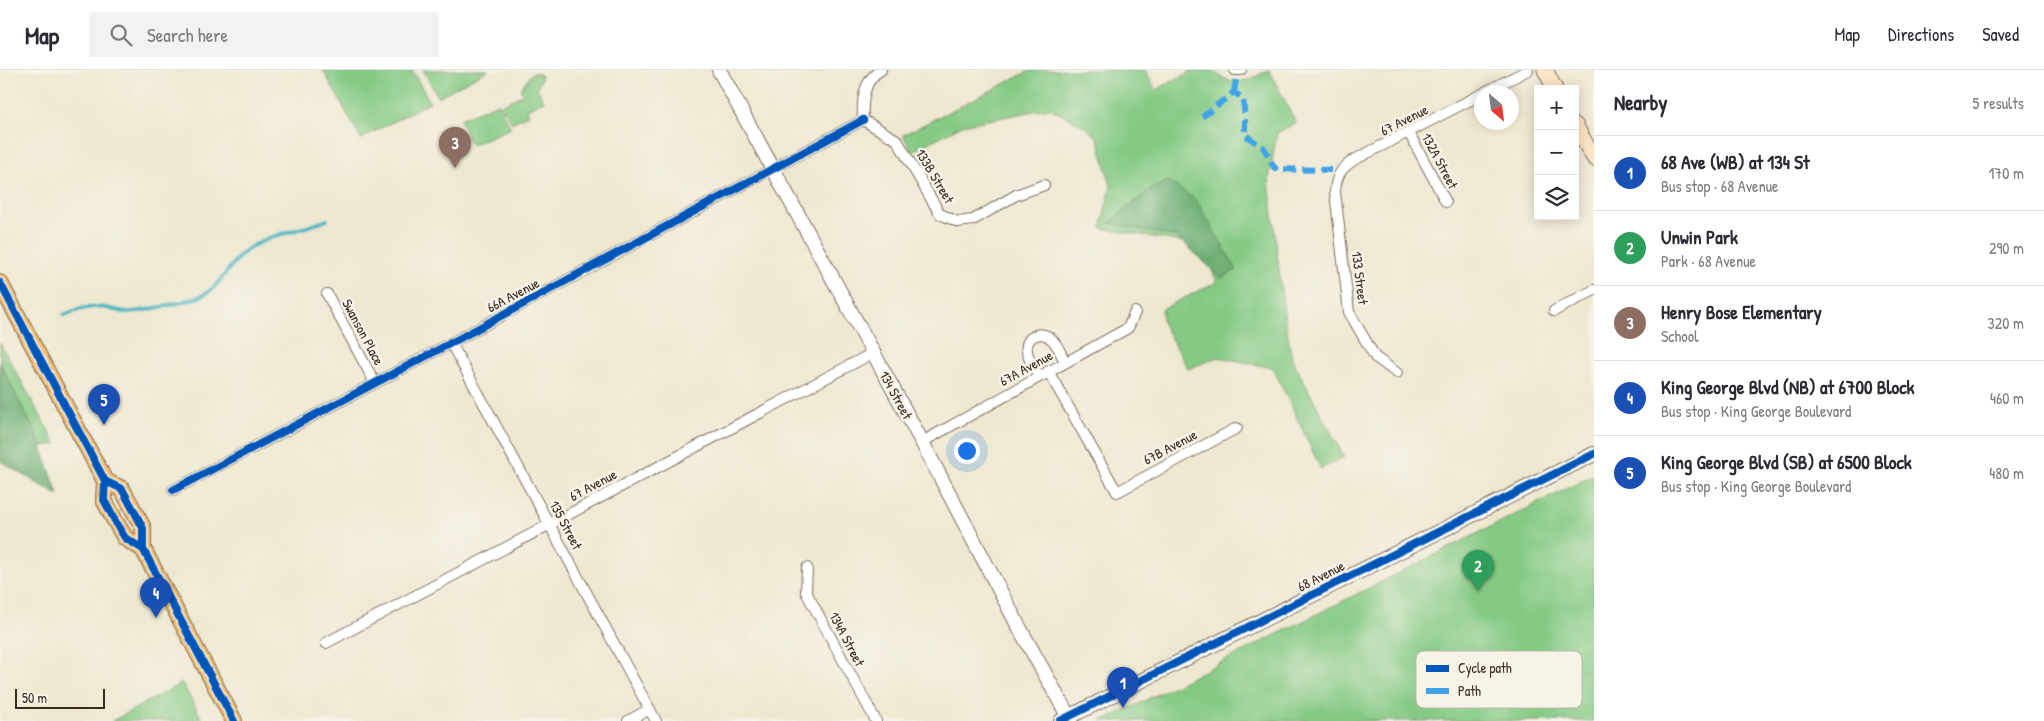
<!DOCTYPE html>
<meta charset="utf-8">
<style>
:root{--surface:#fff;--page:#f2f2f3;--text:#2b2b33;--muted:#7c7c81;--line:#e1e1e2;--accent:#d1495b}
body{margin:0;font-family:"Patrick Hand",sans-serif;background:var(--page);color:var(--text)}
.controls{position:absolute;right:15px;top:15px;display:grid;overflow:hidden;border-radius:0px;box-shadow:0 2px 12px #0003}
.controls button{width:45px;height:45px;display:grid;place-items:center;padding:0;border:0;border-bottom:1px solid var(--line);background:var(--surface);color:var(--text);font:25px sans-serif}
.compass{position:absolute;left:1474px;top:15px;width:45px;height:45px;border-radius:50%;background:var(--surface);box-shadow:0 2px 12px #0003;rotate:152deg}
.scale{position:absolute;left:15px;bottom:12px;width:90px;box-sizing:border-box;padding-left:5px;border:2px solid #3b2a1e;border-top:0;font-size:14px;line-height:18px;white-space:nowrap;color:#3b2a1e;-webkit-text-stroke:4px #f7f3e8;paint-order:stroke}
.you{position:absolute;left:966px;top:380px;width:18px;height:18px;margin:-12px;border:4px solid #fff;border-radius:50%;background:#1a73e8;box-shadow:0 0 0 8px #1a73e833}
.badge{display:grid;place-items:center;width:32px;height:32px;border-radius:50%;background:var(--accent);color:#fff;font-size:16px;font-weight:700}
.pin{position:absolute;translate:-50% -41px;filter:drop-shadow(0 1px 2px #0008)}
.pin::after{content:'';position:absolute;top:26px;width:18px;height:15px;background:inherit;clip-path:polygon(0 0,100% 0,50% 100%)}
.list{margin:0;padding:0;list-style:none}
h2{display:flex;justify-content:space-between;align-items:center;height:65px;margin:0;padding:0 20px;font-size:21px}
h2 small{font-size:16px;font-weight:400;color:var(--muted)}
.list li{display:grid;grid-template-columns:32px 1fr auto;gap:15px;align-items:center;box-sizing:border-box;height:75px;padding:0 20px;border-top:1px solid var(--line)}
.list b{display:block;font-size:19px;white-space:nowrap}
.list p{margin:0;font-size:16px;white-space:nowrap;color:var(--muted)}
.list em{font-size:16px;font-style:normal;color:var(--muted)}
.icon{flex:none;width:28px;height:28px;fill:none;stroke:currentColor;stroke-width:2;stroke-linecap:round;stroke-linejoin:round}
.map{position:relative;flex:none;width:1594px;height:651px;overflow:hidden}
header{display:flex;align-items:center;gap:30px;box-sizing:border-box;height:70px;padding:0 25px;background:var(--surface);border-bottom:1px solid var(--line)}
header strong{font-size:24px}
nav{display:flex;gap:28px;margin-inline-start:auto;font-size:18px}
.search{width:350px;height:45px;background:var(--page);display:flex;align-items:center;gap:12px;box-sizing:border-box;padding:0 18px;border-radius:0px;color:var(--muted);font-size:19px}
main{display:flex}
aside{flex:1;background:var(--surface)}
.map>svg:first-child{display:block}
</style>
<header>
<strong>Map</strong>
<div class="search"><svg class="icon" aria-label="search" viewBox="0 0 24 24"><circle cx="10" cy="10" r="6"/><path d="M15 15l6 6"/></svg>Search here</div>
<nav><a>Map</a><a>Directions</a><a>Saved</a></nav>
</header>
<main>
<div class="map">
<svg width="1594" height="651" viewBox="0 0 1594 651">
<rect width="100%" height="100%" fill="#f7f3e8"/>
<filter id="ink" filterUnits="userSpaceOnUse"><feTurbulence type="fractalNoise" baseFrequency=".02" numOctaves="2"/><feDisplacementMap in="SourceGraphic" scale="10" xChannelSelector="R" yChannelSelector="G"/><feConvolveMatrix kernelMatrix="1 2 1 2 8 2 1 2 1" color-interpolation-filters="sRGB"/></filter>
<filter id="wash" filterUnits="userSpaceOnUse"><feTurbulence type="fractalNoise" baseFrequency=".0096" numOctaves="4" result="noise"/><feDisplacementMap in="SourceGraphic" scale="20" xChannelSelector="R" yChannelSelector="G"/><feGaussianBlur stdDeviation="1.12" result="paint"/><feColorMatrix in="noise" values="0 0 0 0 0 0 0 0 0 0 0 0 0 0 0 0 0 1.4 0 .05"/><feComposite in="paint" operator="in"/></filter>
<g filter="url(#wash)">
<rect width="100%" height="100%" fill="#eee8d0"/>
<path fill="#84ca84" stroke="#607a51" d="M 323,0 L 412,0 L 430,32 L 361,69 Z
M 423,0 L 488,0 L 438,27 Z
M 1031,0 L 1145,0 L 1156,20 L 1193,0 L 1213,0 C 1233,19 1247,11 1269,0 L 1296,53 L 1277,63 L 1269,109 L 1284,244 L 1292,289 L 1344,387 L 1321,399 L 1273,298 L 1218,287 L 1188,299 L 1162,252 L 1162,239 L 1217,212 L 1208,192 L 1183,172 L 1101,158 L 1111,116 L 1098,68 L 1084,56 L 1050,38 L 962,55 L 912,82 L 903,65 Z
M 532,3 L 538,3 L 542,7 L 537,18 L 544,31 L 527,39 L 529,44 L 512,53 L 501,35 L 523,24 L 520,19 Z
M 498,33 L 511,58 L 471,75 L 460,49 Z
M 0,273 L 56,374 L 0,383 Z
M 1594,405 L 1594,651 L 1101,651 L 1130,638 Z
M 182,613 L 203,651 L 112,651 Z"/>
<path fill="#6bae72" stroke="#536c48" d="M 1168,111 L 1196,130 L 1237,200 L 1221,208 L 1178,167 L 1109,153 L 1149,120 Z
M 0,294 L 36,363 L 59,426 L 0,391 Z"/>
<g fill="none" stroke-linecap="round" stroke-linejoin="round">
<path stroke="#49b6c4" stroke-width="4" d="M 64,245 C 75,241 86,236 97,237 C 108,237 117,242 128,242 C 142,242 185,232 199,227 C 222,218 230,189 251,177 C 274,163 303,160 327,150"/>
</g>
</g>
<g filter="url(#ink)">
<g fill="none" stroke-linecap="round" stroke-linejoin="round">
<g stroke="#7a6c5c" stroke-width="12">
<path id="minor" d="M 1235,0 L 1241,0
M 1485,22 L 1528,0
M 863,50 L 897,70 L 940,144 L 958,152 L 973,150 L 1016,125 L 1044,115
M 863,50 C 862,31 863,10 881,0
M 1409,63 L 1446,132
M 327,224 L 375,313
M 1554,241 L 1594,220
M 451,273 L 656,651
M 1048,301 L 1117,422 L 1237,358
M 1397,303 L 1375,287 L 1349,242 L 1335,122 C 1336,106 1341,98 1354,90 L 1482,24
M 1039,307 C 1032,295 1017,273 1036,265 C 1039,264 1044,264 1047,266 C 1056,270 1061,284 1065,292
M 922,372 L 1128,258 L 1135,242
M 173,420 L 451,273 L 863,50
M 807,498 L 806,522 L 876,651
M 326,573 L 873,283
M 628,651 L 650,639"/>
</g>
<g stroke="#7a6c5c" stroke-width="16">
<path id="tertiary" d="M 719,0 L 922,372 L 1020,559 L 1071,651
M 1061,651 L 1594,384"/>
</g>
<g stroke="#7a6c5c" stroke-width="17">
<path id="secondary" d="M 1545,0 L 1555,19
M 1575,55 L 1594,88"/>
</g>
<g stroke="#7a6c5c" stroke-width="18">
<path id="primary" d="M 0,213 L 105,411 L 104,430 L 114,449 L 125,468 L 143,479 L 234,651
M 105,411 L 122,419 L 133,439 L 143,458 L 143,479"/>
</g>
<use href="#minor" stroke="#fff" stroke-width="10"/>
<use href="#tertiary" stroke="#fff" stroke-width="14"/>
<use href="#secondary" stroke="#fde5c5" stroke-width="15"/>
<use href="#primary" stroke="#fabe6d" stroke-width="16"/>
<path stroke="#3fa3ea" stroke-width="6" stroke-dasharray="12 6" stroke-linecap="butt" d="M 1234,22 L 1236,9
M 1202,47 L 1234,22 L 1243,29 L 1245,48 L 1245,65 L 1264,78 L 1275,99 L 1331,100"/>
<g stroke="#f7f3e8" stroke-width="11">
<path id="cycleway" d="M 0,213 L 105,411 L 104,430 L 114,449 L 125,468 L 143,479 L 234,651
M 105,411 L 122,419 L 133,439 L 143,458 L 143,479
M 173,420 L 451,273 L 863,50
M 1060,651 L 1594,384"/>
</g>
<use href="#cycleway" stroke="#0057b8" stroke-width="8"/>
</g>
</g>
<g text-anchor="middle" stroke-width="5" stroke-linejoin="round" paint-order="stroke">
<g font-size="14" fill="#3b2a1e" stroke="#f7f3e8">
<text transform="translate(1404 50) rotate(-27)" y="5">67 Avenue</text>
<text transform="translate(1440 91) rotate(62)" y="5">132A Street</text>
<text transform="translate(935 106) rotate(59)" y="5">133B Street</text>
<text transform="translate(1360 208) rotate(83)" y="5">133 Street</text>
<text transform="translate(513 225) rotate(-28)" y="5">66A Avenue</text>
<text transform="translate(363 262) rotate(62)" y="5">Swanson Place</text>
<text transform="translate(1026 298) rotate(-29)" y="5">67A Avenue</text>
<text transform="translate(896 325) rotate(61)" y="5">134 Street</text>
<text transform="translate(1170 377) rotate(-28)" y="5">67B Avenue</text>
<text transform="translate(593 415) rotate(-28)" y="5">67 Avenue</text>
<text transform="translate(566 455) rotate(62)" y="5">135 Street</text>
<text transform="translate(1321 506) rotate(-27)" y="5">68 Avenue</text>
<text transform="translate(847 569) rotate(62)" y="5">134A Street</text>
</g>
</g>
<rect x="1416" y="581" width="166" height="57" rx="8" fill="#f7f3e8" stroke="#bfb7ab" stroke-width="1"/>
<rect x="1426" y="595" width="23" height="7" fill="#0057b8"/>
<rect x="1426" y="618" width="23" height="6" fill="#3fa3ea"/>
<g font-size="14" fill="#3b2a1e">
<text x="1458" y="603">Cycle path</text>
<text x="1458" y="626">Path</text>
</g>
</svg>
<div class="controls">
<button>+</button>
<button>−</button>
<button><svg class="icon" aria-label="layers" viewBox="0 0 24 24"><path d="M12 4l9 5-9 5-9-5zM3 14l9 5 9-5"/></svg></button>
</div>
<svg class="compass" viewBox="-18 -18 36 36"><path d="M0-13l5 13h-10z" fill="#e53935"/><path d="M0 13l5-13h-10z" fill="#7c7c81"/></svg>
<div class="scale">50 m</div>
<div class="you"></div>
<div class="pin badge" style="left:1123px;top:638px;background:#1a4fb4">1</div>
<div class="pin badge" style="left:1478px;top:521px;background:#2e9e5b">2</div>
<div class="pin badge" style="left:455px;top:98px;background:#8d6e63">3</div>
<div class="pin badge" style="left:156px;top:548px;background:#1a4fb4">4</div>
<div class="pin badge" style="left:104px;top:355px;background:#1a4fb4">5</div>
</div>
<aside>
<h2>Nearby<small>5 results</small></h2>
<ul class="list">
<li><span class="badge" style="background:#1a4fb4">1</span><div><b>68 Ave (WB) at 134 St</b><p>Bus stop · 68 Avenue</p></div><em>170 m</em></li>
<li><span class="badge" style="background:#2e9e5b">2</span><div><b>Unwin Park</b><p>Park · 68 Avenue</p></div><em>290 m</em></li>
<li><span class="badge" style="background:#8d6e63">3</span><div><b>Henry Bose Elementary</b><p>School</p></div><em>320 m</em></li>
<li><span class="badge" style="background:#1a4fb4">4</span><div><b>King George Blvd (NB) at 6700 Block</b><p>Bus stop · King George Boulevard</p></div><em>460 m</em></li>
<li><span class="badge" style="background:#1a4fb4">5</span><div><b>King George Blvd (SB) at 6500 Block</b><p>Bus stop · King George Boulevard</p></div><em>480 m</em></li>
</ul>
</aside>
</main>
